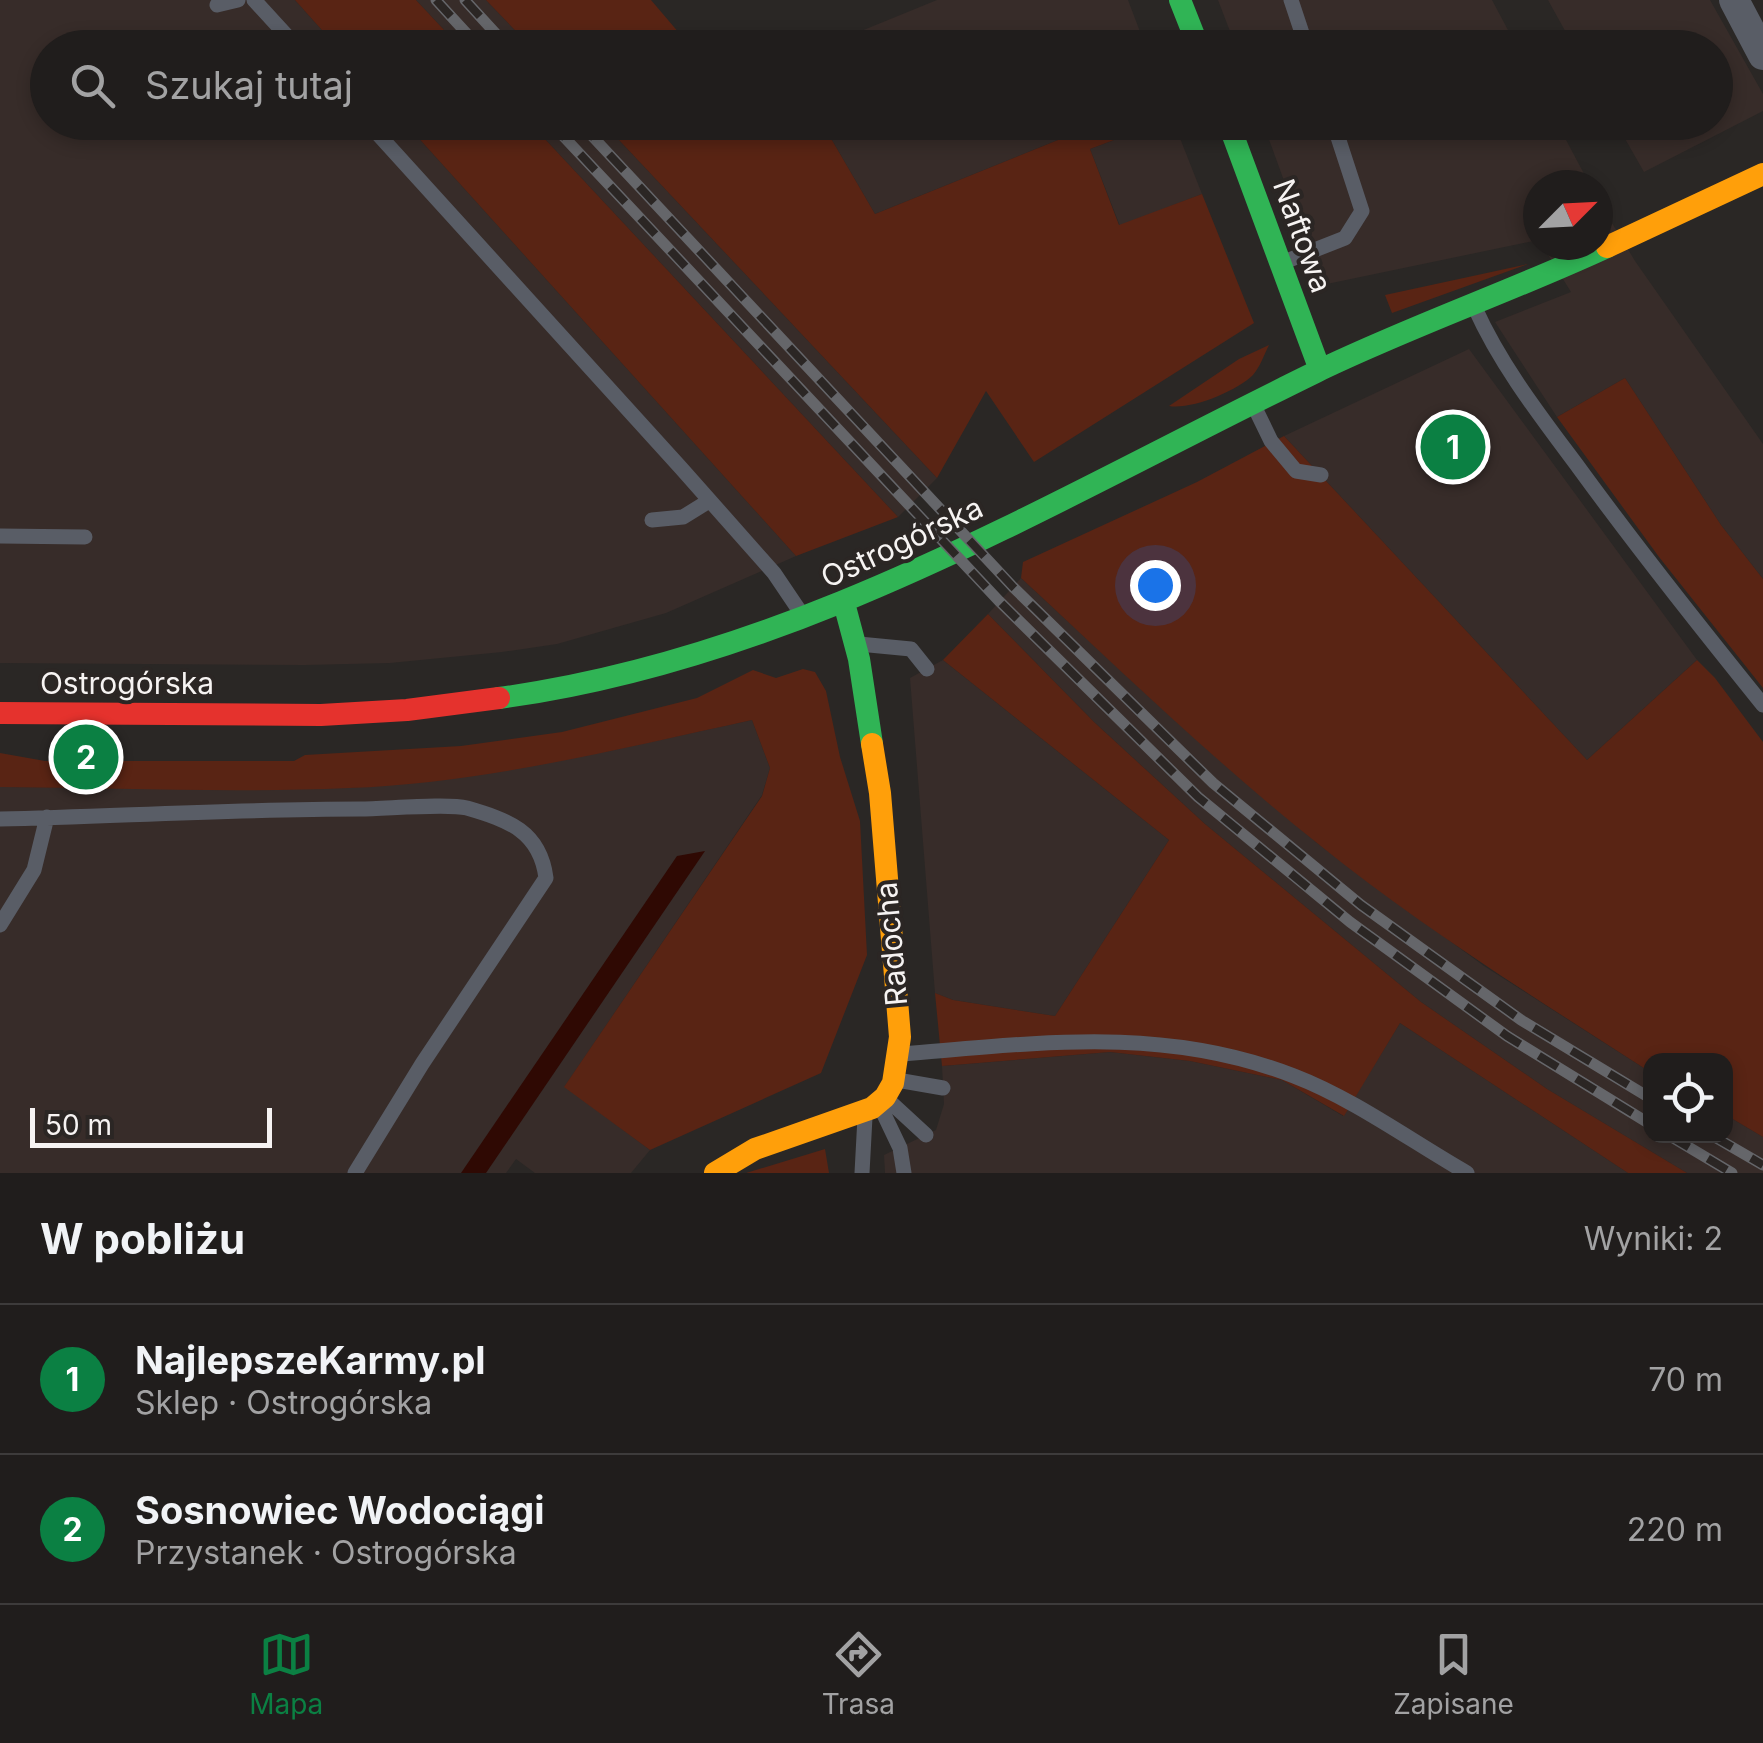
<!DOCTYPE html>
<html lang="pl">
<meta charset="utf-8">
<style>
:root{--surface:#201d1c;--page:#282625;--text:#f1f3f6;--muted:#a2a2a3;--line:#3d3b3b;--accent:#0b8043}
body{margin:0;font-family:Inter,sans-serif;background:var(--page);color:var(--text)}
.controls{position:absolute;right:30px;bottom:30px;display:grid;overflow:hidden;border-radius:20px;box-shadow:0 5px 15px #0003}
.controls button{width:90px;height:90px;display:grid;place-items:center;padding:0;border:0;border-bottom:2px solid var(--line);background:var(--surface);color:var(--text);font:50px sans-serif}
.compass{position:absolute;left:1523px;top:170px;width:90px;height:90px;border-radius:50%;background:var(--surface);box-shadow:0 5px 15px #0003;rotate:66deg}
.scale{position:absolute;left:30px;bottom:25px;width:242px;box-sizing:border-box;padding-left:10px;border:5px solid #f6f3f2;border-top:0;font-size:28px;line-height:35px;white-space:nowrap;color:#f6f3f2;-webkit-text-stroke:8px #2b2624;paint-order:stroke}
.you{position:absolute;left:1155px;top:585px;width:35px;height:35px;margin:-25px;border:8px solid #fff;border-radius:50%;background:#1a73e8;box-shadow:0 0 0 15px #1a73e833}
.badge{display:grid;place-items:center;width:65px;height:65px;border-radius:50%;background:var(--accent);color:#fff;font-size:32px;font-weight:700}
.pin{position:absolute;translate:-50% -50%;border:5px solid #fff;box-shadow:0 2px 10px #0006}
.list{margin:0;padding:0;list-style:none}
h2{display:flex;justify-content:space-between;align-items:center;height:130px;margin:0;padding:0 40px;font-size:42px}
h2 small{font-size:32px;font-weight:400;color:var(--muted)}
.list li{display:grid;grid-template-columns:65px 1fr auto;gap:30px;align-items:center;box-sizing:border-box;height:150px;padding:0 40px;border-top:2px solid var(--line)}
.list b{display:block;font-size:38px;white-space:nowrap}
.list p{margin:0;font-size:32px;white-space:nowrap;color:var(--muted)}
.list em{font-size:32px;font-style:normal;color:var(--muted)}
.icon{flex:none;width:55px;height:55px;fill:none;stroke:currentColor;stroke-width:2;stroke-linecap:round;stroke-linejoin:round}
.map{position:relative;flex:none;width:1763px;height:1173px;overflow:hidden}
.search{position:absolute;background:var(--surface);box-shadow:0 5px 15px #0003;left:30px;right:30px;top:30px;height:110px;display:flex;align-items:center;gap:25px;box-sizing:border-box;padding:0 35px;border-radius:55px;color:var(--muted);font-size:38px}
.sheet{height:430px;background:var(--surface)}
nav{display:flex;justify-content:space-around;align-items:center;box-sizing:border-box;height:140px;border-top:2px solid var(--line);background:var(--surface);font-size:28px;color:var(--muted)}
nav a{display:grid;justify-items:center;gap:5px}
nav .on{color:var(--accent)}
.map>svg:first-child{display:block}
</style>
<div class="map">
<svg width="1763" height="1173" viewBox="0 0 1763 1173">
<rect width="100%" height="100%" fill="#2a2725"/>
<path fill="#372c29" d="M 0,0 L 295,0 L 337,47 L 48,48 L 48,122 L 405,123 L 796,556 L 666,613 L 557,644 L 502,652 L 390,663 L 305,665 L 0,663 Z
M 416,0 L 486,0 L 531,47 L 460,47 Z
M 937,0 L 1128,0 L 1142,37 L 1139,48 L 822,47 Z
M 1218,0 L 1492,0 L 1517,47 L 1236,47 Z
M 1548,0 L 1710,0 L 1763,94 L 1763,111 L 1644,172 L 1616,123 L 1716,122 L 1716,48 L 1574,47 Z
M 530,123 L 603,123 L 937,478 L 898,517 Z
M 822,123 L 1100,123 L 875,214 Z
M 1159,123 L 1174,123 L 1202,194 L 1120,226 L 1090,149 Z
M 1263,123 L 1557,123 L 1590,185 L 1538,185 L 1538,240 L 1322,285 Z
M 1598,200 L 1635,261 L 1763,444 L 1763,579 L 1721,525 L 1625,378 L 1557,417 L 1495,322 L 1571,292 L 1542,245 L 1598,245 Z
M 1469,349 L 1697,660 L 1587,760 L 1284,436 Z
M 1021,578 L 1155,702 L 1317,843 L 1484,966 L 1650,1072 L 1650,1136 L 1726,1136 L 1726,1115 L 1763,1137 L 1763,1173 L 1687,1173 L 1547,1089 L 1421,1002 L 1205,824 L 1094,722 L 988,614 Z
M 943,660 L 1169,840 L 1055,1016 L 953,1000 L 935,993 L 910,678 Z
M 752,720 L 770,768 L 762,795 L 565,1086 L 650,1150 L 631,1173 L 535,1173 L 516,1159 L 506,1173 L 0,1173 L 0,787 L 351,788 L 604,752 Z
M 1400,1023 L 1628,1173 L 885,1173 L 884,1155 L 936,1130 L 944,1104 L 942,1066 L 1110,1052 L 1190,1061 L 1282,1080 L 1343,1116 Z"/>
<path fill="#592414" d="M 295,0 L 416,0 L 460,47 L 337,47 Z
M 486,0 L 651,0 L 691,47 L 531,47 Z
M 405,123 L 530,123 L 898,517 L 796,556 Z
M 603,123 L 822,123 L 875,214 L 1100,123 L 1159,123 L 1090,149 L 1119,225 L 1202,194 L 1254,323 L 1034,462 L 986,391 L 937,478 Z
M 1528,264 L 1392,313 L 1385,295 Z
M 1269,345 C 1264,355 1260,367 1253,375 C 1237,391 1191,410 1169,406 L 1239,359 Z
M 1625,378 L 1721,525 L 1763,579 L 1763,688 L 1659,557 L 1557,417 Z
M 1284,436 L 1587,760 L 1697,660 L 1715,678 L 1763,742 L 1763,1137 L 1726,1115 L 1726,1060 L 1650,1060 L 1650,1072 C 1537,999 1422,928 1317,843 C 1214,761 1118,668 1021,578 L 1023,562 L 1197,482 Z
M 988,614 L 1094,722 L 1205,824 L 1421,1002 L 1547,1089 L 1687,1173 L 1628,1173 L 1400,1023 L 1344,1116 L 1282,1080 L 1190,1061 L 1110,1052 L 942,1066 L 935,993 L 953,1000 L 1055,1016 L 1169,840 L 943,660 Z
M 803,669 L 815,672 L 826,691 L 840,757 L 860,821 L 867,955 L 821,1073 L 650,1150 L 564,1087 L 762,796 L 770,768 L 752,720 C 619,749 484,783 349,788 C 233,793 116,788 0,787 L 0,753 L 45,761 L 87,761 L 89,770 L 107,769 L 107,761 L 294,761 L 305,755 L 461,746 L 562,732 L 697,698 L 753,670 L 776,678 Z
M 825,1149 L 829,1173 L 746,1173 Z"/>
<path fill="#2f0903" d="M 705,851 L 486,1173 L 461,1173 L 677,856 Z"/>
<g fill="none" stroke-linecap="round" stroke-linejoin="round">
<path stroke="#595d66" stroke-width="15" d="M 254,0 L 298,48
M 1291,0 L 1307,48
M 217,5 L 238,0
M 367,122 L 681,468 L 774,573 L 801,613
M 1284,262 L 1345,238 L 1362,211 L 1333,122
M 1475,308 C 1501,366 1541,417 1579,468 C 1638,549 1700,627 1763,705
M 1255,408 L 1271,441 L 1296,471 L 1321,475
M 652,520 L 683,517 L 709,501
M 0,536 L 85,537
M 859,644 L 911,649 L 927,669
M 0,819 C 120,816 240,809 360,809 C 385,809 447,803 467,808 C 508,820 540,831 546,878 L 422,1064 L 355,1173
M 0,925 L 34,870 L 47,817
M 903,1054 C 1038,1043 1164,1025 1294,1076 C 1354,1099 1411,1141 1467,1173
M 897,1080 L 943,1088
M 888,1100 L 926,1135
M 880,1106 L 900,1148 L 904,1173
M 862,1173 L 865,1117"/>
<path stroke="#595d66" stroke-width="30" d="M 1734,0 L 1763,55"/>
<path stroke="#30b455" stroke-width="22" d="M 1180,0 L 1199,48
M 1228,122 L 1320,370
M 844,603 L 859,659 L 872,744
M 499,698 C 796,658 1051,501 1316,372 C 1411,326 1512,291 1607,247"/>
<path stroke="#ff9f0a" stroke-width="22" d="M 1607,247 L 1763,174
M 715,1173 L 755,1149 L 872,1108 L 885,1097 L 893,1083 L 900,1037 L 880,793 L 872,744"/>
<path stroke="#e5322d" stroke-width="22" d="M 0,713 L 321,715 L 407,710 L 499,698"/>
<g stroke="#65666a" stroke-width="11">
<path id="rail" d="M 436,0 L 480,48
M 465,0 L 509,48
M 550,122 L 999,601 L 1198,797 L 1350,922 L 1507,1036 L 1650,1124
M 579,122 L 1013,587 L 1213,783 L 1361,905 L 1521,1020 L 1650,1098
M 1670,1136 L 1732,1173
M 1713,1136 L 1763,1165"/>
</g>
<use href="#rail" stroke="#2b2624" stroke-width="8" stroke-dasharray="22" stroke-linecap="butt"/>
</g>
<g text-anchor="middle" stroke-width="8" stroke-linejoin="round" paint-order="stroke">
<g font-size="30" fill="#f6f3f2" stroke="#2b2624">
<text transform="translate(1302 236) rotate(70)" y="10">Naftowa</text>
<text transform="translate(902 543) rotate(-25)" y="10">Ostrogórska</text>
<text x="127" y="694">Ostrogórska</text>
<text transform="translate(892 944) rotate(-95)" y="10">Radocha</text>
</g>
</g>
</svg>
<div class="controls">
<button><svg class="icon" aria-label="locate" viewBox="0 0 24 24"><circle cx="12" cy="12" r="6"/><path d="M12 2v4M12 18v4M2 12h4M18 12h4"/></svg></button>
</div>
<svg class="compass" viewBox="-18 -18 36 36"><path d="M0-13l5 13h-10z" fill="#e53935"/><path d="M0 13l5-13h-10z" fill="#a2a2a3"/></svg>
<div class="scale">50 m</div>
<div class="you"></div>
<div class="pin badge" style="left:1453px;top:447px">1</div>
<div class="pin badge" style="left:86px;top:757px">2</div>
<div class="search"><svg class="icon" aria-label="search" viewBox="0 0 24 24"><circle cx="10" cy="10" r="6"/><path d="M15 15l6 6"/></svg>Szukaj tutaj</div>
</div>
<section class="sheet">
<h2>W pobliżu<small>Wyniki: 2</small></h2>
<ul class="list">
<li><span class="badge">1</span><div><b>NajlepszeKarmy.pl</b><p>Sklep · Ostrogórska</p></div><em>70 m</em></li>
<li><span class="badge">2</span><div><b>Sosnowiec Wodociągi</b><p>Przystanek · Ostrogórska</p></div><em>220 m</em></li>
</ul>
</section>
<nav>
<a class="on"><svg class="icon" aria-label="map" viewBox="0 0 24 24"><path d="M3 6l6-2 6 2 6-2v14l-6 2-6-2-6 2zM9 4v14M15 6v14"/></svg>Mapa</a>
<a><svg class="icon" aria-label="directions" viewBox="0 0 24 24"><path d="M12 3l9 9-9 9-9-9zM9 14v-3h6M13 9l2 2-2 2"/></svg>Trasa</a>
<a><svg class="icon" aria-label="saved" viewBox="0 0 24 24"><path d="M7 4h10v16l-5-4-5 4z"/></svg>Zapisane</a>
</nav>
